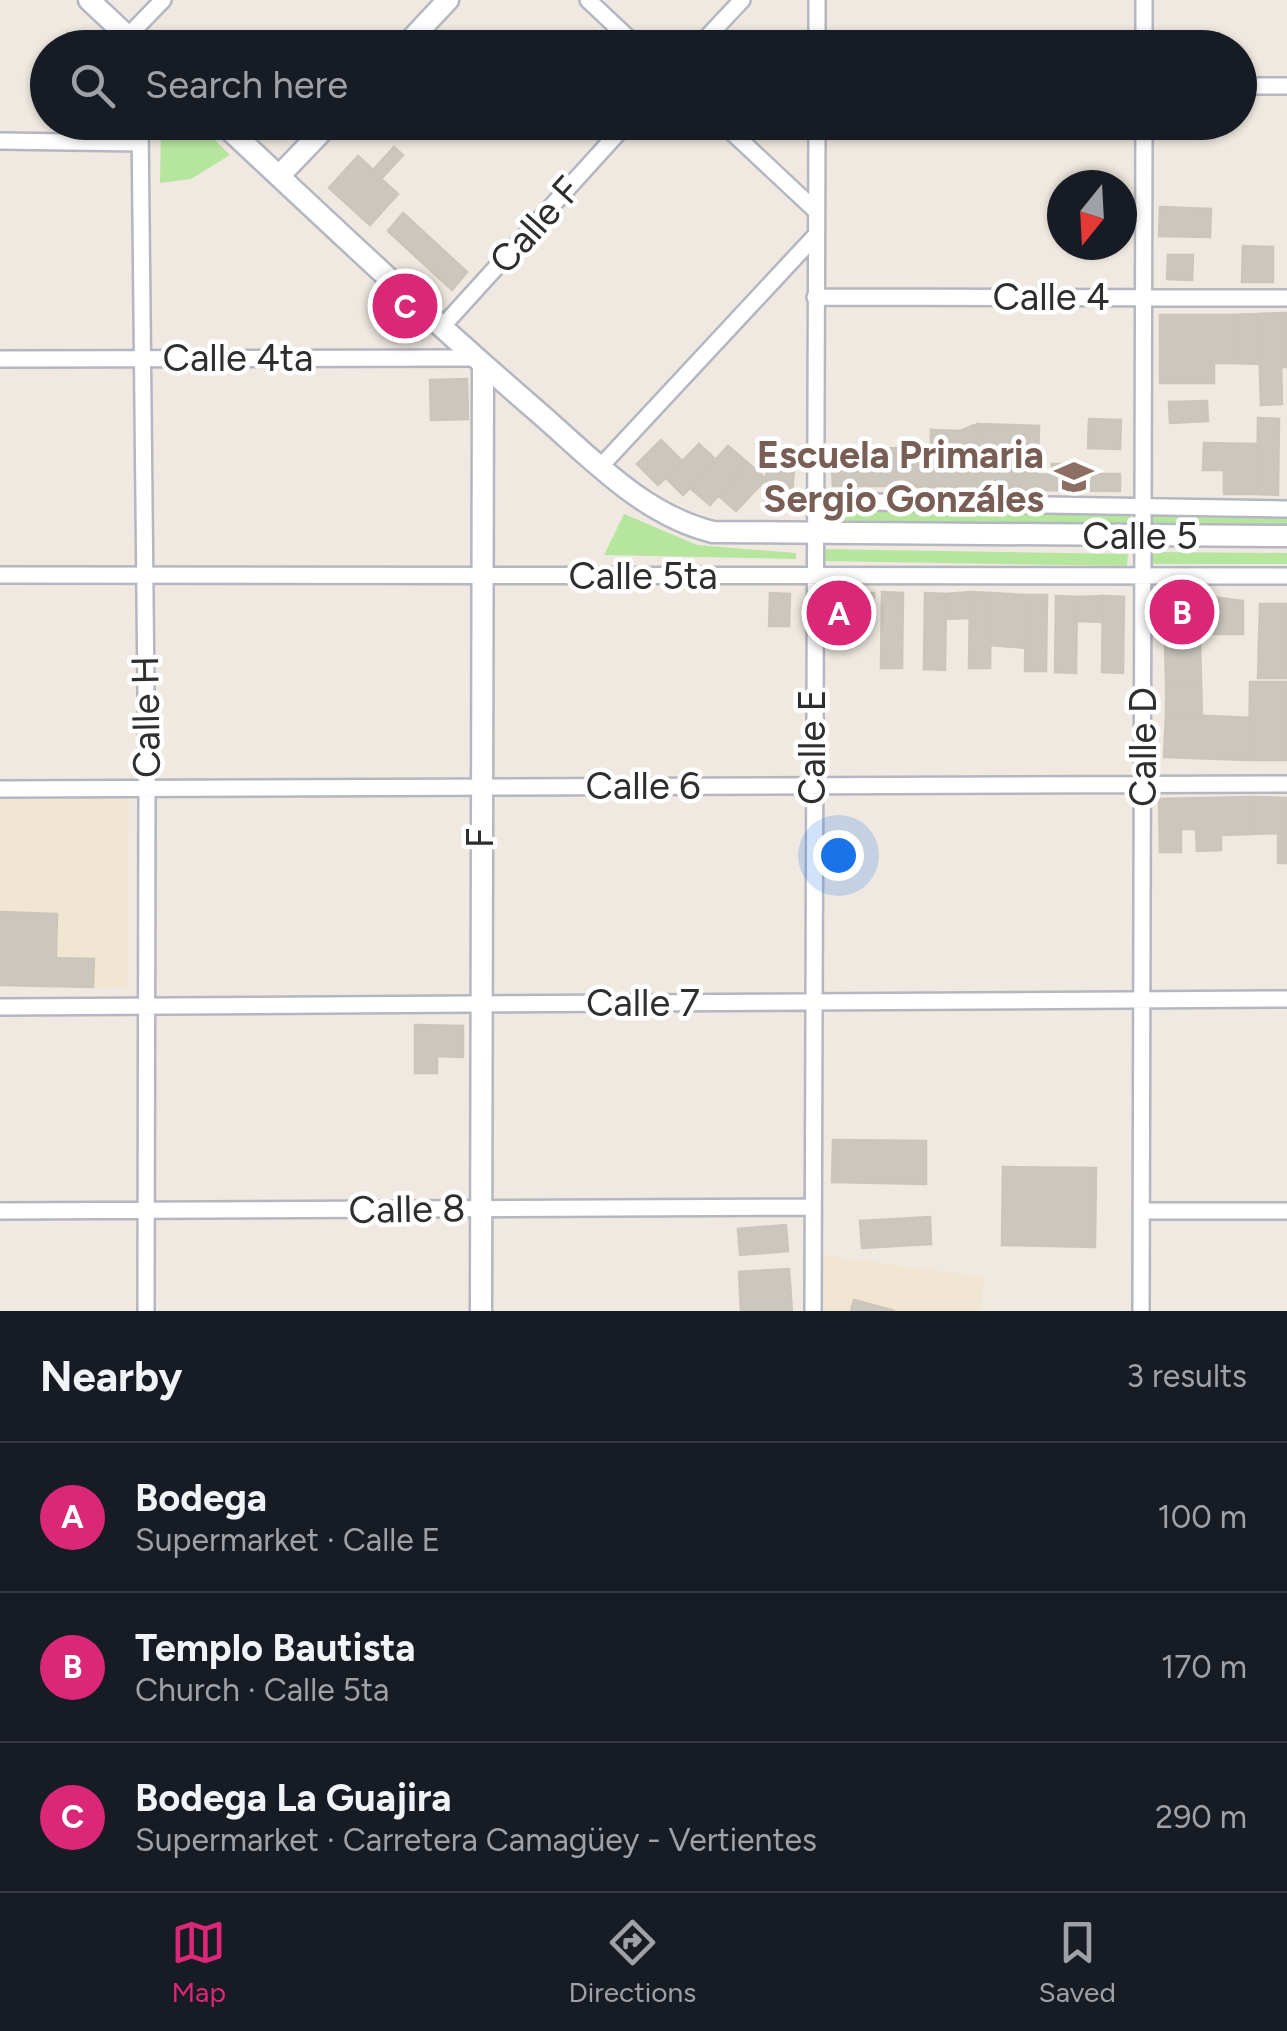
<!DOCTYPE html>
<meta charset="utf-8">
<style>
:root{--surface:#171b24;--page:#242831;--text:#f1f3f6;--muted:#9ea1a6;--line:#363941;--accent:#db2777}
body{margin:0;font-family:Figtree,sans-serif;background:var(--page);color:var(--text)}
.compass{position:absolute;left:1047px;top:170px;width:90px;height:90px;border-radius:50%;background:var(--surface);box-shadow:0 2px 8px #0004;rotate:198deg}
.you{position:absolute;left:838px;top:855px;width:35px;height:35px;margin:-25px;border:8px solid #fff;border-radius:50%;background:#1a73e8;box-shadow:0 0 0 15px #1a73e833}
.badge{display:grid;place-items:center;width:65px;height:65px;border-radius:50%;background:var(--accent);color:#fff;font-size:32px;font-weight:700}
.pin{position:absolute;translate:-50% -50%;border:5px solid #fff;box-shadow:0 2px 10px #0006}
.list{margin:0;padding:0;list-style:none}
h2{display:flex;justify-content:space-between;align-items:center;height:130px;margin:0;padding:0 40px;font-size:42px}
h2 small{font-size:32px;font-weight:400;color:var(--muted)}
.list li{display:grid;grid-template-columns:65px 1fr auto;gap:30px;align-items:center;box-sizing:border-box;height:150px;padding:0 40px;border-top:2px solid var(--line)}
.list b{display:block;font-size:38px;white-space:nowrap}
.list p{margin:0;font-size:32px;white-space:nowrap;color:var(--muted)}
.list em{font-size:32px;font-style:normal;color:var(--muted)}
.icon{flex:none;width:55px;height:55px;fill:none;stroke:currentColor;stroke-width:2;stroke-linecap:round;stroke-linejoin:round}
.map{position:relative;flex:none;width:1287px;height:1311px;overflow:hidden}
.search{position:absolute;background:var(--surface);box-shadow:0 2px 8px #0004;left:30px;right:30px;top:30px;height:110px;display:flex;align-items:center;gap:25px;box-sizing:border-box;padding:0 35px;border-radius:55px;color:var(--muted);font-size:38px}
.sheet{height:580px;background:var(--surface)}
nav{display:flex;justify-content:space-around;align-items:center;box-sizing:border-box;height:140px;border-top:2px solid var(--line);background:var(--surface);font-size:28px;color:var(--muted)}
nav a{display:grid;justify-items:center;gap:5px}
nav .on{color:var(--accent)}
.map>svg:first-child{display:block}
</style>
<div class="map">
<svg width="1287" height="1311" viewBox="0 0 1287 1311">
<rect width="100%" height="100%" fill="#efe9e1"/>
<path fill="#f0e6d1" d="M 0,798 L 129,798 L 127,988 L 0,985 Z
M 821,1255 L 984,1277 L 980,1311 L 823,1311 Z"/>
<path fill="#b6e59e" d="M 161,123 L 197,123 L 230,155 L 191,179 L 160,183 Z
M 825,508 L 1131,513 L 1130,525 L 825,520 Z
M 624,514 L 697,545 L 796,553 L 796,559 L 604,555 Z
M 1151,514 L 1287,516 L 1287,528 L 1151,526 Z
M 822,549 L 1128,554 L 1127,566 L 822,561 Z
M 1152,552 L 1287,553 L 1287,564 L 1151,564 Z"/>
<path fill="#cbc7bf" stroke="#cbc5ba" stroke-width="2.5" d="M 394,147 L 403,155 L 381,179 L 398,194 L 370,225 L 329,188 L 358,156 L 373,170 Z
M 1160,207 L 1211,209 L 1210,237 L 1159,236 Z
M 403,213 L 467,272 L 452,290 L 388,231 Z
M 1243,246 L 1273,247 L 1273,282 L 1242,282 Z
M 1168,255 L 1193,255 L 1192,280 L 1167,279 Z
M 1280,313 L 1287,313 L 1287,367 L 1281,367 Z
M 1280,313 L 1282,404 L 1261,405 L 1258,314 Z
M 1258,314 L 1260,364 L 1234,363 L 1234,315 Z
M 1160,315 L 1234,315 L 1234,363 L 1214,363 L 1214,383 L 1160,383 Z
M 467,379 L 468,419 L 431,420 L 430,380 Z
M 1207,401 L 1208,421 L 1170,423 L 1169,402 Z
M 1258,418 L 1279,419 L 1278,495 L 1257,494 Z
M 1089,419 L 1121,420 L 1120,449 L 1088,448 Z
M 977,424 L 1039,426 L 1037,490 L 976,488 Z
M 977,424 L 976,488 L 960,487 L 960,431 Z
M 931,430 L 960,431 L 960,487 L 930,487 Z
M 661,440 L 683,462 L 658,485 L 637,464 Z
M 1204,443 L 1257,444 L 1257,494 L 1224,494 L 1224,470 L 1203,470 Z
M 699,444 L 717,461 L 683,495 L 666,478 Z
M 728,446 L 748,463 L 710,505 L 690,488 Z
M 896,448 L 929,448 L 930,487 L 897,486 Z
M 896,448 L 897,486 L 833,486 L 831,450 Z
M 748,463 L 766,479 L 736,511 L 719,496 Z
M 1052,464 L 1067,464 L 1067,482 L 1092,482 L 1092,474 L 1120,474 L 1120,491 L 1037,490 L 1037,474 L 1052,475 Z
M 767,467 L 794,470 L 791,507 L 764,506 Z
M 837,592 L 856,593 L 855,624 L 861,624 L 861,638 L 828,638 L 828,603 Z
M 882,592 L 903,593 L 902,668 L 881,668 Z
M 970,592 L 970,618 L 946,619 L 946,594 Z
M 970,592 L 991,593 L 990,668 L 969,668 Z
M 770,593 L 790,594 L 789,626 L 769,626 Z
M 856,593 L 874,593 L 873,624 L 855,624 Z
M 925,593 L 946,594 L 945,670 L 924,669 Z
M 991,593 L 1026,595 L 1026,648 L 991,645 Z
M 1202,593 L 1203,629 L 1162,631 L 1160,594 Z
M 1026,595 L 1047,595 L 1046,671 L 1025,671 Z
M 1056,596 L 1077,597 L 1076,673 L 1055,672 Z
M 1103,596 L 1102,622 L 1076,621 L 1077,597 Z
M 1103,596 L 1124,597 L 1123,673 L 1102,672 Z
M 1213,597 L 1243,601 L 1243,634 L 1214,634 Z
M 1260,604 L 1287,604 L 1287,678 L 1258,678 Z
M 1200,641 L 1201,681 L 1166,682 L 1165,642 Z
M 1201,681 L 1202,716 L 1166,714 L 1166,682 Z
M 1250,682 L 1287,682 L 1287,760 L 1249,760 Z
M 1166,714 L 1251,718 L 1249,760 L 1164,757 Z
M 1253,797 L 1254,834 L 1221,835 L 1221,850 L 1197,851 L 1196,829 L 1181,829 L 1181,852 L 1160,852 L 1159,799 Z
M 1253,797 L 1287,798 L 1287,863 L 1278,863 L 1278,833 L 1254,834 Z
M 0,912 L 57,914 L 56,958 L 94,959 L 93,987 L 0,985 Z
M 415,1025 L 463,1026 L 463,1057 L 437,1056 L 437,1073 L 415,1073 Z
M 833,1140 L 926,1141 L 926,1184 L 832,1182 Z
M 1003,1167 L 1096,1168 L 1095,1247 L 1002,1245 Z
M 930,1217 L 931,1244 L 862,1248 L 860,1221 Z
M 786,1225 L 788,1251 L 740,1255 L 738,1229 Z
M 789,1269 L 792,1311 L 741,1311 L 739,1272 Z
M 854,1300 L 895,1311 L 851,1311 Z"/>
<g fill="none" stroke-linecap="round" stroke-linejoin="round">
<g stroke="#b4b7c1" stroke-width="20">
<path id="street" d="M 588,0 L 639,48
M 817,0 L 817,48
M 1144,0 L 1144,48
M 128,36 L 163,0
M 697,48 L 742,0
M 1240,86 L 1287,86
M 140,122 L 147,788 L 146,1311
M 721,122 L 815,210
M 0,141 L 140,143
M 815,297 L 1287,298
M 442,327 L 628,122
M 0,359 L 476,358
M 601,466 L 815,236
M 813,501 L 1287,509
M 0,575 L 1287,576
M 0,789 L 1287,784
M 0,1007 L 1287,999
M 0,1211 L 813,1207
M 1141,1211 L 1287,1211
M 813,1311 L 817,122
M 1141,1311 L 1144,122"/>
</g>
<g stroke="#b4b7c1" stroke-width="25">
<path id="secondary" d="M 89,0 L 140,48
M 403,48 L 448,0
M 221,122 C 326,220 430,319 538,412 C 591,458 643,515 713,532 L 1287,536
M 279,176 L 331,122
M 481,1311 L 483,364"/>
</g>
<use href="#street" stroke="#fff" stroke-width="15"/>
<use href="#secondary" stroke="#fff" stroke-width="20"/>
</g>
<defs>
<g id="school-bare" transform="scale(3)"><path d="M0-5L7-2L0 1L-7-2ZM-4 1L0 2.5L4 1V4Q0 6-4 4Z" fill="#8d6e63" stroke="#fff" stroke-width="2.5" paint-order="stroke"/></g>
</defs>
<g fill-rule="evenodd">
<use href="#school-bare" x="1074" y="477"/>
</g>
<g text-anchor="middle" stroke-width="9" stroke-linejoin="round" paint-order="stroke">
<g font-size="38" fill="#2e2e2e" stroke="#fff">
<text transform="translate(535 225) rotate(-48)" y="13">Calle F</text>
<text x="1051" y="310">Calle 4</text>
<text x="238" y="371">Calle 4ta</text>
<text x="1140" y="549">Calle 5</text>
<text x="643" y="589">Calle 5ta</text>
<text transform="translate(146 717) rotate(-91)" y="13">Calle H</text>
<text transform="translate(812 747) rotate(-90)" y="13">Calle E</text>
<text transform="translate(1143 747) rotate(-90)" y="13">Calle D</text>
<text x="643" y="799">Calle 6</text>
<text transform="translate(480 838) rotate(-90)" y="13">F</text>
<text x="643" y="1016">Calle 7</text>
<text transform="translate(407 1209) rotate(-1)" y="13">Calle 8</text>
</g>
<g font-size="38" font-weight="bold" fill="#785e54" stroke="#fff" text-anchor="end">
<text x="1044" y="468">Escuela Primaria<tspan x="1044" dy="44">Sergio Gonzáles</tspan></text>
</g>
</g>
</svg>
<svg class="compass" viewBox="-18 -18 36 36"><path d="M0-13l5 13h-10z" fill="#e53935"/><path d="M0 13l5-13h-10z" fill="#9ea1a6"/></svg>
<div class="you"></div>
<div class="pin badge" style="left:839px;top:613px">A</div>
<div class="pin badge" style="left:1182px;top:612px">B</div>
<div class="pin badge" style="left:405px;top:306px">C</div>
<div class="search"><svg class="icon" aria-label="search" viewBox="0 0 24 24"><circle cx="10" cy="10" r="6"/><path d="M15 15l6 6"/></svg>Search here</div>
</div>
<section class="sheet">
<h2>Nearby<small>3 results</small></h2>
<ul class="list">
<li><span class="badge">A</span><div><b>Bodega</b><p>Supermarket · Calle E</p></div><em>100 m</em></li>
<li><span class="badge">B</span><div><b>Templo Bautista</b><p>Church · Calle 5ta</p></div><em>170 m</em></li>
<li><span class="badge">C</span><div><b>Bodega La Guajira</b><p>Supermarket · Carretera Camagüey - Vertientes</p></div><em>290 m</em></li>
</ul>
</section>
<nav>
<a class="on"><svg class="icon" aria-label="map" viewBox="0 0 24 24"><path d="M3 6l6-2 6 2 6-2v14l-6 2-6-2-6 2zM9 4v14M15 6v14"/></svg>Map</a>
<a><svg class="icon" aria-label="directions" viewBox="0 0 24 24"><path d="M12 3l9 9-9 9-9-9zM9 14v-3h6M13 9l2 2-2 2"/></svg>Directions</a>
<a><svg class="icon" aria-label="saved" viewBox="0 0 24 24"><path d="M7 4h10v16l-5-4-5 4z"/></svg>Saved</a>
</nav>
